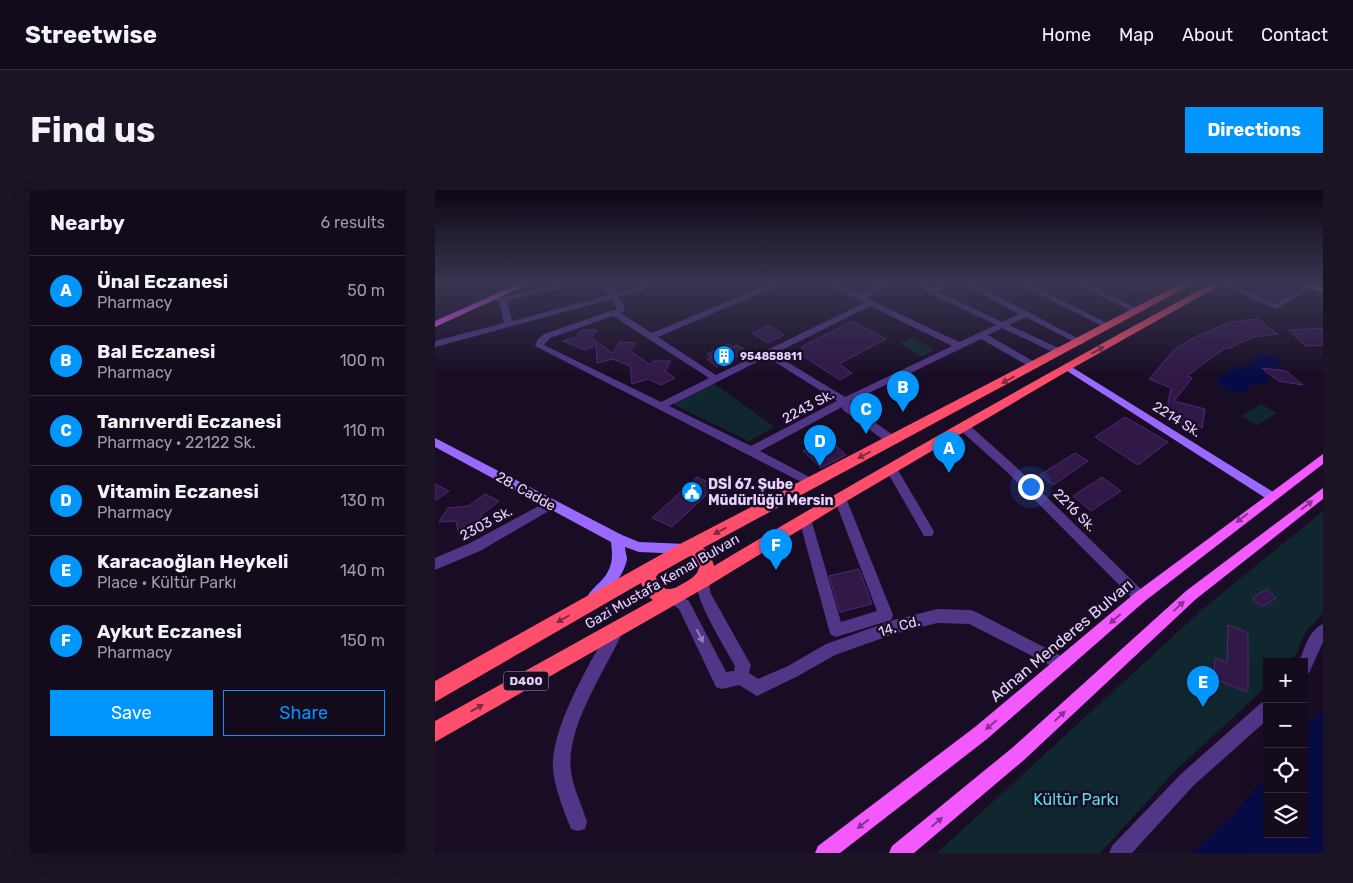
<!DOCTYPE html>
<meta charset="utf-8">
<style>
:root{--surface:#130a1c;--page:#1c1325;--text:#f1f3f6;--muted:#9d9aa3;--line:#322b3b;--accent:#0096fd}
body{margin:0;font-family:Rubik,sans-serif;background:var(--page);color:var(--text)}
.controls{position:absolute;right:15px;bottom:15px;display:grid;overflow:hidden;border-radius:0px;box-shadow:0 5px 20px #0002}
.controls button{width:45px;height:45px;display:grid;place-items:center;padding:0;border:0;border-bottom:1px solid var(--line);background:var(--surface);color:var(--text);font:25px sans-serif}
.you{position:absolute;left:595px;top:296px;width:18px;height:18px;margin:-12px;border:4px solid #fff;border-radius:50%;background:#1a73e8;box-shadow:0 0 0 8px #1a73e833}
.badge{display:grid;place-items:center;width:32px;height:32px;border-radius:50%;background:var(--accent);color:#fff;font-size:16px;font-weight:700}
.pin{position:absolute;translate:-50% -41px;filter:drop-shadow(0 1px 2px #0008)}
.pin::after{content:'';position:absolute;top:26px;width:18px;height:15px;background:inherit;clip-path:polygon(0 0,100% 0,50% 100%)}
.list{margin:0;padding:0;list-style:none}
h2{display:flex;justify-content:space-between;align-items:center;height:65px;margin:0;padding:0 20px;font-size:21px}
h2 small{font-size:16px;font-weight:400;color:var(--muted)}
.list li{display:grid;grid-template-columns:32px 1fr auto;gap:15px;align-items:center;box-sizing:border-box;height:70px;padding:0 20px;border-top:1px solid var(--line)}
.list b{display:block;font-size:19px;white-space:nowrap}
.list p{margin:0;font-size:16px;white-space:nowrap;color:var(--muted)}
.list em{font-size:16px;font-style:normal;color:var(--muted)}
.actions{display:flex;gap:10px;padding:15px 20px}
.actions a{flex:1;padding:11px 0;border:1px solid var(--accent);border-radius:0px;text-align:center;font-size:18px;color:var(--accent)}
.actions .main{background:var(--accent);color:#fff}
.icon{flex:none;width:28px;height:28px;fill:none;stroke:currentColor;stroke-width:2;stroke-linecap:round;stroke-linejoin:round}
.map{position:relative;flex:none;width:888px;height:663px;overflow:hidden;border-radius:0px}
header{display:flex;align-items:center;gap:30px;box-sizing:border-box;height:70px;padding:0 25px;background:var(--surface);border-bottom:1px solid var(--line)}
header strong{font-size:24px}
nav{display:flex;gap:28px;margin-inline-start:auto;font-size:18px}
.intro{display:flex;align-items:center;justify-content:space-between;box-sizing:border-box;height:120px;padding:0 30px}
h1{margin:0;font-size:35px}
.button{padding:12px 22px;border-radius:0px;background:var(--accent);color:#fff;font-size:18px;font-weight:700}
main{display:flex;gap:30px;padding:0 30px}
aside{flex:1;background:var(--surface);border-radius:0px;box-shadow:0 5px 20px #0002}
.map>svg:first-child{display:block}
</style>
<header>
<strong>Streetwise</strong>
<nav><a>Home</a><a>Map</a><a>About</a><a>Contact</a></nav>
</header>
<div class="intro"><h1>Find us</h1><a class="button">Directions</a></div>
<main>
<aside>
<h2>Nearby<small>6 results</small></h2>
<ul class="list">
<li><span class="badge">A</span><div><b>Ünal Eczanesi</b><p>Pharmacy</p></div><em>50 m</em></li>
<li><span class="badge">B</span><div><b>Bal Eczanesi</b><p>Pharmacy</p></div><em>100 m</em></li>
<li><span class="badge">C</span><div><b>Tanrıverdi Eczanesi</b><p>Pharmacy · 22122 Sk.</p></div><em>110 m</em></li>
<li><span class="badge">D</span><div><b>Vitamin Eczanesi</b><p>Pharmacy</p></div><em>130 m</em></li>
<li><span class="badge">E</span><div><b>Karacaoğlan Heykeli</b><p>Place · Kültür Parkı</p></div><em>140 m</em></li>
<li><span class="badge">F</span><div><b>Aykut Eczanesi</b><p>Pharmacy</p></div><em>150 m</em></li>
</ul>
<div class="actions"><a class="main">Save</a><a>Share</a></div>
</aside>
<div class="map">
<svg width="888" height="663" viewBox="0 0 888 663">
<rect width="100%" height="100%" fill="#190d25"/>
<path fill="#102730" d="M 478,147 L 500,160 L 486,167 L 465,153 Z
M 278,193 L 340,237 L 314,251 L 239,215 L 241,212 Z
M 826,214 L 842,223 L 822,235 L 806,226 Z
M 888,321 L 888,424 L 870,442 L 862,463 L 855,472 L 832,472 L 832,496 L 741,580 L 665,663 L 502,663 L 769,418 Z"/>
<path fill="#070b45" d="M 822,164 L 837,165 L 847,173 L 844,177 L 833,178 L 829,181 L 830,185 L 835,191 L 834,194 L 817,194 L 812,201 C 802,205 792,202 784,194 L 783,189 L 785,187 L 804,175 L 814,178 Z
M 888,521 L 888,663 L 756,663 L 798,626 L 832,585 L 832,644 L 869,644 L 869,540 L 882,525 Z"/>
<path fill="#301847" stroke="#4f2975" d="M 681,93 L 703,93 L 715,99 L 704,104 Z
M 831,93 L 847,93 L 860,99 L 839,111 L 817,101 Z
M 823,129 L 843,144 L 818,147 L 792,159 L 790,158 L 752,186 L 757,188 L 739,211 L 770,219 L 767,238 L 730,228 L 736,198 L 714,189 L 739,160 L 754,150 L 795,132 Z
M 418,131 L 451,149 L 404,174 L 417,183 L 405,190 L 362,162 L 368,159 L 366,157 Z
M 334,135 L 349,145 L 332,153 L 317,143 Z
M 888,138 L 888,155 L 871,156 L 853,140 Z
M 146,140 L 162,140 L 156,148 L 178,163 L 184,152 L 201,153 L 195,161 L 216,175 L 218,171 L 236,171 L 230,181 L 240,188 L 226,195 L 213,189 L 197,194 L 195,176 L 178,169 L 162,173 L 161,155 L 150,160 L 128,151 L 141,147 Z
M 293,154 L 297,157 L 302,155 L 312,161 L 282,177 L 272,169 L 277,167 L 272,164 Z
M 827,178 L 851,181 L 868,195 L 843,191 Z
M 690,227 L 733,252 L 703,275 L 660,247 Z
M 393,248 L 411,265 L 386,278 L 368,261 Z
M 640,263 L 653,271 L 618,295 L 605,285 Z
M 262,287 L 281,296 L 237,337 L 217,328 Z
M 667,287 L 686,301 L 656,321 L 638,306 Z
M 0,294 L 14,301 L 0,311 Z
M 50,304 L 64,311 L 46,325 L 49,338 L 24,346 L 21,331 L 4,332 L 13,318 L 33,316 Z
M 424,379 L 437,414 L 405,422 L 394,386 Z
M 832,399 L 841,408 L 827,417 L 817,408 Z
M 793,435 L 813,443 L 813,502 L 779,489 L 780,468 L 792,473 Z"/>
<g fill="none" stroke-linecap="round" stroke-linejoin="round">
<path fill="#513687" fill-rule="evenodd" d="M 126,93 L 142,93 L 72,111 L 77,131 L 174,105 L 166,93 L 174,93 L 181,103 L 215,93 L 230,93 L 183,107 L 190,117 L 189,122 L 185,123 L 217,143 L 337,93 L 349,93 L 223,147 L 281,185 L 429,113 L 391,93 L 402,93 L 425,104 L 446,93 L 457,93 L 431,108 L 524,152 L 561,135 L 474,93 L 485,93 L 495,98 L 507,93 L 519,93 L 502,101 L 567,132 L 584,124 L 527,93 L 538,93 L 650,152 L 646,155 L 643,154 L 591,127 L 574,135 L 628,160 L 628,164 L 622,164 L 567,138 L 553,145 L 603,174 L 603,178 L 597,178 L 546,149 L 415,212 L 417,216 L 462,248 L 463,251 L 462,254 L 454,254 L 408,220 L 407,217 L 325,261 L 380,290 L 382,293 L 380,296 L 376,297 L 100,156 L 103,149 L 109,144 L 182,119 L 177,109 L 0,157 L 0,151 L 69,133 L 64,111 L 59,110 L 59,106 L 68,107 ZM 435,116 L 517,156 L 410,207 L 339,164 ZM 178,126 L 274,188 L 226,212 L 109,155 L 115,148 ZM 332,167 L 402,211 L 316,256 L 234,216 Z
M 582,93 L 593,93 L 678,136 L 671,138 Z
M 639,93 L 650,93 L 708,121 L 701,123 Z
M 783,93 L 795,93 L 840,114 L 871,94 L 878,96 L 841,119 Z
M 529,233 L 533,234 L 580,276 L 710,403 L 712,407 L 710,411 L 705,413 L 700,411 L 572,282 L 525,240 L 524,237 Z
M 456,274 L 460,275 L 497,338 L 499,342 L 497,346 L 489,346 L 450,278 Z
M 405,303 L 409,305 L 411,308 L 458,425 L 456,430 L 401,447 L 396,445 L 394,440 L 364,329 L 366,326 L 374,326 L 376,329 L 406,432 L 442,421 L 399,308 L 401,305 Z
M 115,310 L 119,312 L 121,315 L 119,318 L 45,361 L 0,380 L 0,368 L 35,353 Z
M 267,385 L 272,387 L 276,404 L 313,470 L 316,475 L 314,483 L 323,489 L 353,476 L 391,454 L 459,430 L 502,419 L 536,420 L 541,422 L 632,469 L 635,474 L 632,479 L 627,481 L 534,434 L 502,433 L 459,444 L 400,465 L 363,486 L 322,506 L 304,495 L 287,499 L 281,497 L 244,419 L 233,411 L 231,407 L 233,403 L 238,401 L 254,411 L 291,482 L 299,481 L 300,476 C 291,459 255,403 262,387 Z
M 182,432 L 187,434 L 189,439 C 172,478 130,537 136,581 C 138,598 147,615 152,632 L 150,639 L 143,641 L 136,639 C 129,621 120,599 118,580 C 115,538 156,471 177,434 Z
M 888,434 L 888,452 L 874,483 L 869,485 L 869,472 L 864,472 C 869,459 874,440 888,434 Z
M 832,511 L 832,530 L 758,596 L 697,663 L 674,663 L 677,656 L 746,584 L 826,513 Z"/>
<path fill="#9a69ff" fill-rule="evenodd" d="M 864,93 L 876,93 L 888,98 L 888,103 Z
M 632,174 L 840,303 L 842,306 L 840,309 L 832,309 L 629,179 L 629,175 Z
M 0,248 L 187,345 L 204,352 L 251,354 L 256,355 L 258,359 L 256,363 L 251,364 L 204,362 L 190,357 C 190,361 192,366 192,369 C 190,383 172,408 159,413 L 154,411 L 152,407 C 155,401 160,397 165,392 C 178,379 178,368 176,352 L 0,257 Z"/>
<path fill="#f359ff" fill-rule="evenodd" d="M 85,93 L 96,93 L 0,137 L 0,131 Z
M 888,264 L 888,274 L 710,411 L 552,549 L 405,663 L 380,663 L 383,656 L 540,537 L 700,403 Z
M 888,298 L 888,309 L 761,409 L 589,570 L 479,663 L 454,663 L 457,656 L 577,558 L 751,401 Z"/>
<path fill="#ff4d6c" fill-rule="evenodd" d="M 747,93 L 759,93 L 268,358 L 275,363 L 279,376 C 443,278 609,185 777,93 L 789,93 L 636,179 L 410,312 L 273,396 L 0,552 L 0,531 L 218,410 L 210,404 L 206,393 L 0,512 L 0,491 L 245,354 ZM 255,366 C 270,378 263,385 249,393 C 245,395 240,399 234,399 C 230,399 227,397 223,395 L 221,387 L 223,384 Z"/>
</g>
<defs><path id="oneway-solid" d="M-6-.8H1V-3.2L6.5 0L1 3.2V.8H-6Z" transform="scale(1.25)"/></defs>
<g fill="#802a45">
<use href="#oneway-solid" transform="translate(663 160) rotate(-29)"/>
<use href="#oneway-solid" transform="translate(573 190) rotate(152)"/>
<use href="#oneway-solid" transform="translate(429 265) rotate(153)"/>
<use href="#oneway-solid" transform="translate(285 341) rotate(152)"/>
<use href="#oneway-solid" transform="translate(128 429) rotate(150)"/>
<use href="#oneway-solid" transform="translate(42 518) rotate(-29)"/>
</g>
<g fill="#863392">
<use href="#oneway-solid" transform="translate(872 315) rotate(-38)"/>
<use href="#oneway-solid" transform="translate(807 328) rotate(142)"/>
<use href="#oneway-solid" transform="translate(744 416) rotate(-43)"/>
<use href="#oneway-solid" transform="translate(680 429) rotate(139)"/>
<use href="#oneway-solid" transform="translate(625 526) rotate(-43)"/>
<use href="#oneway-solid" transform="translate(556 535) rotate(140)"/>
<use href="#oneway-solid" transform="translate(502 632) rotate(-40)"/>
<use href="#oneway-solid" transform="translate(428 634) rotate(142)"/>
</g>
<use fill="#947cbd" href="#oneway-solid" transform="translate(265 446) rotate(63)"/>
<linearGradient id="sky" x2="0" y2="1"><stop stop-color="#0e0714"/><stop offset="0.5" stop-color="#383551"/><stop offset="1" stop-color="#383551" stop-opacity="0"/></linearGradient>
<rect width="888" height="186" fill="url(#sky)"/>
<defs>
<g id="building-disc" transform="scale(1.125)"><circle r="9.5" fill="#0096fd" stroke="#190d25"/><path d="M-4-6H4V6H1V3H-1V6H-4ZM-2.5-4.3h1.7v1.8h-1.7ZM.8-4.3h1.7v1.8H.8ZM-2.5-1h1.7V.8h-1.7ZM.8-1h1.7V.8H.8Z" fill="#fff"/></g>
<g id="civic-disc" transform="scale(1.125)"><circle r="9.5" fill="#0096fd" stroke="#190d25"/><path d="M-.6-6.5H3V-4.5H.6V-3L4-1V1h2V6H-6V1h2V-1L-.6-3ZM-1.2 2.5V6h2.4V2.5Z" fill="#fff"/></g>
</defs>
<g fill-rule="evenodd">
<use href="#building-disc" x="289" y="166"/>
<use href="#civic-disc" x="257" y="302"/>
</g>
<g text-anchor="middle" stroke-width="5" stroke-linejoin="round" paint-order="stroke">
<g font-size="11" font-weight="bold" fill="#e5d2ff" stroke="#190d25" text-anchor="start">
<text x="305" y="170">954858811</text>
</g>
<rect fill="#190d25" stroke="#a897be" stroke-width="1" x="68.5" y="481.5" width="45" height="19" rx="4"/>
<g font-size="12" font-weight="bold" fill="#e5d2ff">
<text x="91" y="495">D400</text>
</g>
<g font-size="14" fill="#e5d2ff" stroke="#190d25">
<text transform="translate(373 216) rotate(-28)" y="5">2243 Sk.</text>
<text transform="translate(742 229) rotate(32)" y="5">2214 Sk.</text>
<text transform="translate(91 301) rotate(29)" y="5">28. Cadde</text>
<text transform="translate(640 320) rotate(45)" y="5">2216 Sk.</text>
<text transform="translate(51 333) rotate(-28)" y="5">2303 Sk.</text>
<text transform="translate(227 391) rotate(-30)" y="5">Gazi Mustafa Kemal Bulvarı</text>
<text transform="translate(464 436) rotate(-16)" y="5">14. Cd.</text>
</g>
<g font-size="14" font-weight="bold" fill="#e5d2ff" stroke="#190d25" text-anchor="start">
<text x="273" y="299">DSİ 67. Şube<tspan x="273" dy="16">Müdürlüğü Mersin</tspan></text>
</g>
<g font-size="16" fill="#e5d2ff" stroke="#190d25">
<text transform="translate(626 450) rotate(-40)" y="6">Adnan Menderes Bulvarı</text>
</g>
<g font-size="16" fill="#57dee6" stroke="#190d25">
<text x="641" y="615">Kültür Parkı</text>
</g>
</g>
</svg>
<div class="controls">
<button>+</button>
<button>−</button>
<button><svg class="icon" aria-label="locate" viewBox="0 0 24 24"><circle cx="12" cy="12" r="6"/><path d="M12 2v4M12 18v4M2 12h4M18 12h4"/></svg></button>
<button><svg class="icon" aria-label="layers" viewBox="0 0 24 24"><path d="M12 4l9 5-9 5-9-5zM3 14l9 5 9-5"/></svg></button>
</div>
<div class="you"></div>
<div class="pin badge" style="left:514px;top:283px">A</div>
<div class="pin badge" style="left:468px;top:222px">B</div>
<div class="pin badge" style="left:431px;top:244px">C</div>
<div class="pin badge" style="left:385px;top:276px">D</div>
<div class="pin badge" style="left:768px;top:517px">E</div>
<div class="pin badge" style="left:341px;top:380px">F</div>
</div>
</main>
